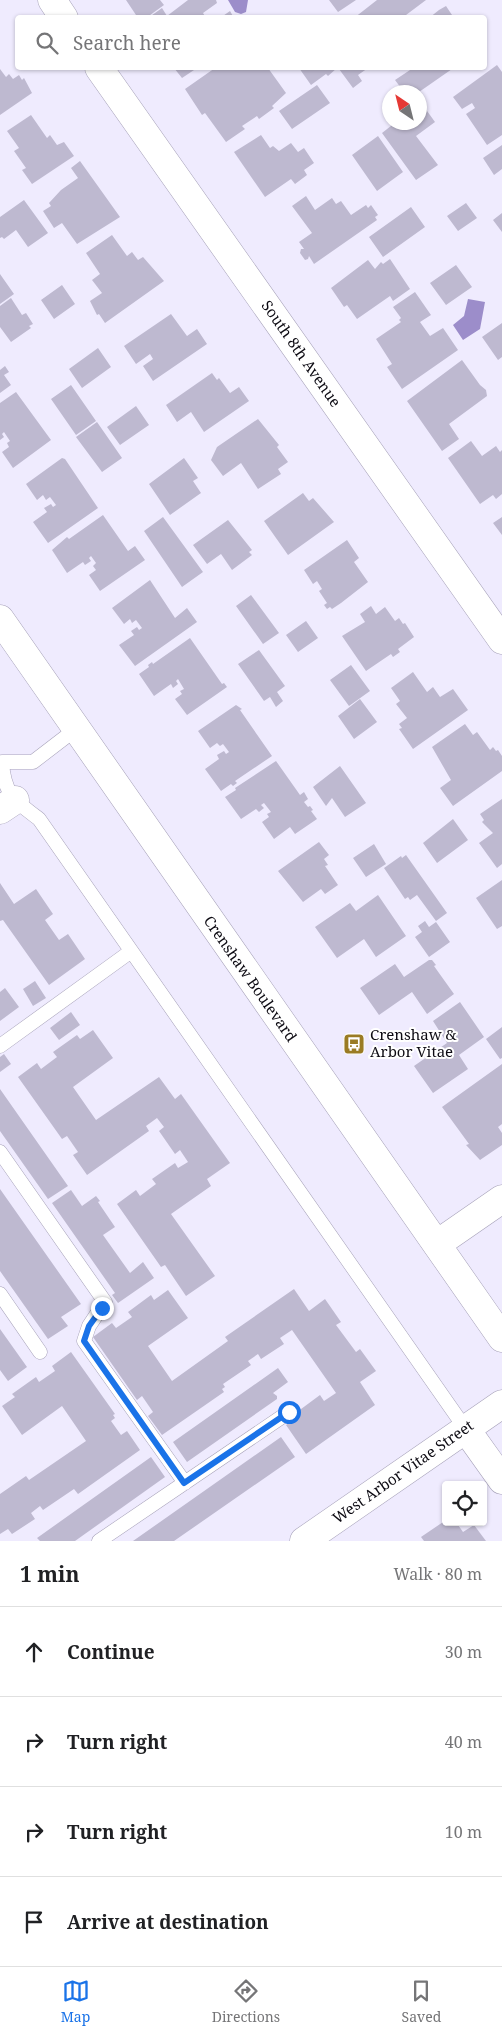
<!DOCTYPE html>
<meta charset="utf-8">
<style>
:root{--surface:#fff;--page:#f6f6f6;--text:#202124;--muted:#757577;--line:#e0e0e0;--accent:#1a73e8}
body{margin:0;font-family:"Noto Serif",serif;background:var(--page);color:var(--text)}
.controls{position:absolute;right:15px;bottom:15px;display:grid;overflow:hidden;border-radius:5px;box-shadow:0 1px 4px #0004}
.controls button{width:45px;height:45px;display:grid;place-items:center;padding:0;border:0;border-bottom:1px solid var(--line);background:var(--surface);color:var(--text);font:25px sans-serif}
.compass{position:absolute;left:382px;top:85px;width:45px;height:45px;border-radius:50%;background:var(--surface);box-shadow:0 1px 4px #0004;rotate:325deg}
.stop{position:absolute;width:15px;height:15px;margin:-11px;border:4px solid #1a73e8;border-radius:50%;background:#fff}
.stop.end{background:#1a73e8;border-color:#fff;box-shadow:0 1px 5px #0008}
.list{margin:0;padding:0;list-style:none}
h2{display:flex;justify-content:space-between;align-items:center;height:65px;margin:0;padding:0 20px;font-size:21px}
h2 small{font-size:16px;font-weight:400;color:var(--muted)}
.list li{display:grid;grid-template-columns:32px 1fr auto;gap:15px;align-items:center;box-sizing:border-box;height:90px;padding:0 20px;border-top:1px solid var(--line)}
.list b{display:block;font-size:19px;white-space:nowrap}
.list em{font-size:16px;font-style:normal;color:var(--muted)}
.icon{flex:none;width:28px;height:28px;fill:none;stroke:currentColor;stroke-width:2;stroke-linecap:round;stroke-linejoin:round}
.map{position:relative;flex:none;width:502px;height:1541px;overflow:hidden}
.search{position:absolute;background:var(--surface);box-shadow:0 1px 4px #0004;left:15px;right:15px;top:15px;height:55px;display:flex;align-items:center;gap:12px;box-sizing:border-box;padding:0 18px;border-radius:5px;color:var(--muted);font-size:19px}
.sheet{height:425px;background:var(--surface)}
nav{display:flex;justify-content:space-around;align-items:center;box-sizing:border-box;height:70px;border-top:1px solid var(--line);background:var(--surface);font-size:14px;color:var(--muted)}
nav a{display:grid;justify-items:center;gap:2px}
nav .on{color:var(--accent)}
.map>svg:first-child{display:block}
</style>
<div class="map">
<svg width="502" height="1541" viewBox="0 0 502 1541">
<rect width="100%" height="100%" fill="#efebfe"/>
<path fill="#9c8dca" d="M 228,0 L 248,0 L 246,12 L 241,14 L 235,12 Z
M 468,299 L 485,302 L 480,329 L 463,340 L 453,325 L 464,316 Z"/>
<path fill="#beb9d0" d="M 126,0 L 160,0 L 164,5 L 146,18 L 138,18 Z
M 188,0 L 216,0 L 217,3 L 203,13 L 206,18 L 148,18 L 162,8 L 167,16 Z
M 329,0 L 356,0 L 338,12 Z
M 377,0 L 426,0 L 402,18 L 354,18 Z
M 446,6 L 454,18 L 429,18 L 439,10 Z
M 230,11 L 234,18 L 220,18 Z
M 497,65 L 502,72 L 502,135 L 487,145 L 466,114 L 475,108 L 472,103 L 462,109 L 453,97 Z
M 174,68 L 197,68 L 182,78 Z
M 215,68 L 268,68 L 286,93 L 272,106 L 274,108 L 259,119 L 257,116 L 242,126 L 245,129 L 226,142 L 205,113 L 202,115 L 185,89 Z
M 299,68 L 337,68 L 328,76 L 326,74 L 311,85 Z
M 341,68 L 368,68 L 358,75 L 362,81 L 353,88 L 339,69 Z
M 413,68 L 451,68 L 452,69 L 419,92 L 404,92 L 395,80 Z
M 0,69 L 6,77 L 9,74 L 13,79 L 19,75 L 22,80 L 24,78 L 32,93 L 0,115 Z
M 317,85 L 330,103 L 292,129 L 279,111 Z
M 422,104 L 435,122 L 416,136 L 438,165 L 416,180 L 382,133 L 396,122 L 420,122 L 420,106 Z
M 31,115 L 47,138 L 50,135 L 57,145 L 64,142 L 74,156 L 32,184 L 22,170 L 26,168 L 14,151 L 19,148 L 7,131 Z
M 261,135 L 270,148 L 273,146 L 279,151 L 291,143 L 298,152 L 304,148 L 314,163 L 304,170 L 307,175 L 295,184 L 291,179 L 265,197 L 234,152 Z
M 378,136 L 403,172 L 377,191 L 352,155 Z
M 502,145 L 502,169 L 494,175 L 483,158 Z
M 80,161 L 120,217 L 77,244 L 62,223 L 54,228 L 43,211 L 51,206 L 49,203 L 61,190 L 78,178 L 71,168 Z
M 306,196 L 315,210 L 332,198 L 336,204 L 341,201 L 351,215 L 366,205 L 368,208 L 371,205 L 378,215 L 375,217 L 377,220 L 314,264 L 309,256 L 308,259 L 305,260 L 300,253 L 301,249 L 304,249 L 299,242 L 312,233 L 292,206 Z
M 24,200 L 48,233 L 28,247 L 16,230 L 4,239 L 2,237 L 0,238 L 0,217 Z
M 466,203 L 477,218 L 458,231 L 447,216 Z
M 411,207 L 425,227 L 383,257 L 369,237 Z
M 502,213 L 502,232 L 493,220 Z
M 112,235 L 127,256 L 132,252 L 138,260 L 143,257 L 164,281 L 105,323 L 99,314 L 97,315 L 90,301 L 102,293 L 92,280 L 100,274 L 86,253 Z
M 390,259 L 410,289 L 393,301 L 390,296 L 357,319 L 347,305 L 344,307 L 331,288 L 368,260 L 375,269 L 381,262 L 383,264 Z
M 456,265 L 472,287 L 446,305 L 430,283 Z
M 0,274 L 14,294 L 0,304 Z
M 62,285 L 75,304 L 54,319 L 41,300 Z
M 415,292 L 431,315 L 420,322 L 430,336 L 443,328 L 458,350 L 402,389 L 387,367 L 392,364 L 376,339 L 401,322 L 399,320 L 401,318 L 393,307 Z
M 11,298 L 22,315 L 26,313 L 33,324 L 29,326 L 31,328 L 11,342 L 0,327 L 0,306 Z
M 171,314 L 187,336 L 197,329 L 207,344 L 153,381 L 143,366 L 153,359 L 150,354 L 136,364 L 124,346 Z
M 502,323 L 502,357 L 498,360 L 482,337 Z
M 98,348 L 111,367 L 82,388 L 69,369 Z
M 462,360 L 480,385 L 486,390 L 487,396 L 449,424 L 459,439 L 442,451 L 407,401 Z
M 5,366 L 9,372 L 4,375 L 11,385 L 0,393 L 0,370 Z
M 212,373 L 217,380 L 219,378 L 230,393 L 239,387 L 249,401 L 204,432 L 191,412 L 177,422 L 166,405 Z
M 71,385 L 96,421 L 76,435 L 51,399 Z
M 16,392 L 51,440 L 13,468 L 2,452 L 9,447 L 7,443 L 10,441 L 4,432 L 2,434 L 4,437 L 0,440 L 0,403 Z
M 136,406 L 149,425 L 120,445 L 107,427 Z
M 258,419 L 279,445 L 277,447 L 288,462 L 278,469 L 281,474 L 258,489 L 241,463 L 223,476 L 211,460 L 217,447 Z
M 97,422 L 122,458 L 102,472 L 76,437 Z
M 471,441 L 482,456 L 496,446 L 500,452 L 502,450 L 502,494 L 496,499 L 493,495 L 480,504 L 448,458 Z
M 62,458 L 65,459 L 98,508 L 48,543 L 33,522 L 47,512 L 44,508 L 51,504 L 53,507 L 56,505 L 50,497 L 46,500 L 43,495 L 37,500 L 26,484 Z
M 184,458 L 198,478 L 193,481 L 201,493 L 170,515 L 149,484 Z
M 303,493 L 309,501 L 313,498 L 334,522 L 288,555 L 264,521 Z
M 103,515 L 128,551 L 135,546 L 145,560 L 100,591 L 89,575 L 96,570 L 93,566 L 96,563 L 91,556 L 89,558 L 91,561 L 85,565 L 83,562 L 67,573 L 52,550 L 67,537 L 69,539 Z
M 163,517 L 203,572 L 182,587 L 144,531 Z
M 502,517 L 502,535 L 493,523 Z
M 228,520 L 252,550 L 249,552 L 252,555 L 232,570 L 221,554 L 207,564 L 193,545 Z
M 347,540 L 359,558 L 354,562 L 368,582 L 341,603 L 332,609 L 330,607 L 327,609 L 324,605 L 327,603 L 319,591 L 322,589 L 317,581 L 313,584 L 304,570 Z
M 150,580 L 175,618 L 187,608 L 197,622 L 135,666 L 119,645 L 134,635 L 131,631 L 137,627 L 139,630 L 142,628 L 136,620 L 132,623 L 130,619 L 124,624 L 112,608 Z
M 251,595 L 279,633 L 263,644 L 236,606 Z
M 371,606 L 376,614 L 385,607 L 395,621 L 399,618 L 403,624 L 405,623 L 414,637 L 398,649 L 400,652 L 393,657 L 391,654 L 366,671 L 342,636 L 365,622 L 360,614 Z
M 306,621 L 318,638 L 298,652 L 286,635 Z
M 190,638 L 222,684 L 224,683 L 227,687 L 187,715 L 175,699 L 182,694 L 180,691 L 184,689 L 178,679 L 176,681 L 178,684 L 173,688 L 171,684 L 154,696 L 139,674 L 149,667 L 148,665 L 152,662 L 153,664 Z
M 259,650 L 285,686 L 277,692 L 283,701 L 276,707 L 270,697 L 264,701 L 238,664 Z
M 351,665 L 370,691 L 349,706 L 330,680 Z
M 413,672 L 427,692 L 433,687 L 440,697 L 453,689 L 468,710 L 413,749 L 399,729 L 402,728 L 399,724 L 407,718 L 396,704 L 400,701 L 391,688 Z
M 360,699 L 377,722 L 354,739 L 338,716 Z
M 236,705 L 242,709 L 240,710 L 272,756 L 235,781 L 237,783 L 233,786 L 231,784 L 221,791 L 205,769 L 219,759 L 217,755 L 224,751 L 226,754 L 229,752 L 223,744 L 220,746 L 217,743 L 210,748 L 198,731 Z
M 465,724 L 473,735 L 477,732 L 490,750 L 493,747 L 496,751 L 498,750 L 502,756 L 502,771 L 453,806 L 440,788 L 451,780 L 432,747 Z
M 276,761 L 300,795 L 304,792 L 308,799 L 304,802 L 308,807 L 310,806 L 313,810 L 311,811 L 317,819 L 295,834 L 290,827 L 274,839 L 262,822 L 269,817 L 267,814 L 271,812 L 264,803 L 261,805 L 264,808 L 259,812 L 256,809 L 241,819 L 225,797 L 236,790 L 235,788 Z
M 340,766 L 366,803 L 345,817 L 332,798 L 326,806 L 313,787 Z
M 502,799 L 502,864 L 497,868 L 479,843 L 493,833 L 482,822 L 484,820 L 480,814 Z
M 453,819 L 468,840 L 437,863 L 423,843 Z
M 319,842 L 329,855 L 324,859 L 328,865 L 325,866 L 338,885 L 325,894 L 321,889 L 303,902 L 278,871 Z
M 374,844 L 386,864 L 366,877 L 353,858 Z
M 406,855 L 447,913 L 436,921 L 417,895 L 410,900 L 408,897 L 405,899 L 384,868 L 401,856 L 402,858 Z
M 502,880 L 502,926 L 497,929 L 476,898 Z
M 0,883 L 14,904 L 36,889 L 53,914 L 45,920 L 59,940 L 68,934 L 85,959 L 49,985 L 3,920 L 0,921 Z
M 378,895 L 406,936 L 376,957 L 364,939 L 337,958 L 315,927 L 350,903 L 356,911 Z
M 425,921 L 429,927 L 436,922 L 450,942 L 429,957 L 415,937 L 422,932 L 418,926 Z
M 429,960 L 432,960 L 436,965 L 434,966 L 454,994 L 427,1014 L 412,992 L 379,1015 L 360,988 L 395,964 L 404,977 Z
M 35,981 L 46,998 L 33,1006 L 23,989 Z
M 5,988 L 19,1007 L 0,1021 L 0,992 Z
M 460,1002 L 484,1037 L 459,1055 L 468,1069 L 433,1093 L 414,1066 L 447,1043 L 433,1021 Z
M 71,1012 L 80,1025 L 59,1040 L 50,1028 Z
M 502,1027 L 502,1058 L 500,1059 L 486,1039 Z
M 93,1030 L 113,1058 L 73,1087 L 96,1120 L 159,1077 L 175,1099 L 181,1094 L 230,1163 L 207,1179 L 211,1186 L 171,1214 L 215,1276 L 186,1296 L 165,1265 L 161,1267 L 117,1204 L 136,1190 L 140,1196 L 156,1184 L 152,1179 L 175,1163 L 178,1168 L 188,1162 L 180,1150 L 175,1154 L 159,1131 L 164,1127 L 157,1118 L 146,1126 L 149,1131 L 87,1175 L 73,1155 L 78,1152 L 67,1136 L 62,1139 L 18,1077 L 37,1063 L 41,1069 L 57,1057 L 53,1052 L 77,1035 L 80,1039 Z
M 4,1054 L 11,1064 L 0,1072 L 0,1057 Z
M 502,1064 L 502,1124 L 498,1127 L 502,1133 L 502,1145 L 480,1160 L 466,1145 L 469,1144 L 442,1107 Z
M 0,1089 L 68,1186 L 48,1199 L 0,1131 Z
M 0,1189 L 81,1304 L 61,1317 L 68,1326 L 48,1339 L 0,1271 Z
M 71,1190 L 82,1206 L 96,1196 L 100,1201 L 98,1202 L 115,1227 L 103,1235 L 130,1273 L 143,1262 L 154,1278 L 118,1303 L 112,1295 L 115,1293 L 52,1203 Z
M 294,1289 L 309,1311 L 325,1299 L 341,1322 L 336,1325 L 356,1352 L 360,1349 L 376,1371 L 360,1382 L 375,1405 L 306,1454 L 286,1425 L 299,1416 L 297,1412 L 320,1395 L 324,1401 L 336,1393 L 292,1330 L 280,1338 L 284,1344 L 261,1359 L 258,1354 L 248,1361 L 251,1365 L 223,1384 L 225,1387 L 222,1389 L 224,1392 L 162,1435 L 148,1416 L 153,1412 L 142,1396 L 137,1400 L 93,1337 L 112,1323 L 116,1328 L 132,1317 L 128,1312 L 151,1295 L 154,1300 L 168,1290 L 188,1318 L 148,1346 L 172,1381 L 228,1341 L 225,1337 Z
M 0,1329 L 27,1367 L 8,1381 L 0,1370 Z
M 71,1352 L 115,1414 L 113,1415 L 115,1418 L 111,1421 L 121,1435 L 127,1431 L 140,1450 L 78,1494 L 74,1489 L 43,1510 L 40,1506 L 31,1513 L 35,1519 L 12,1534 L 8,1529 L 0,1534 L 0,1494 L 26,1476 L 29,1480 L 86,1441 L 62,1406 L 22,1435 L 2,1406 L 15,1397 L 12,1394 L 36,1377 L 39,1382 L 55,1371 L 52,1366 Z
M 278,1368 L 288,1382 L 273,1393 L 277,1396 L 277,1399 L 187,1462 L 173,1442 Z
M 281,1437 L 295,1457 L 174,1541 L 133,1541 Z
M 151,1457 L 165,1477 L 75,1541 L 40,1541 L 37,1538 Z
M 446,1520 L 446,1522 L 456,1522 L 463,1532 L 474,1525 L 486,1541 L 424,1541 L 421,1537 Z"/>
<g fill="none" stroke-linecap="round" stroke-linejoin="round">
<g stroke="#a7a2b9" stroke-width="15">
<path id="lane" d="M 76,729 L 33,762 L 2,762 C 4,794 14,800 39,819 L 465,1428
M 0,1046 L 130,952
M 0,1152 L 105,1302 L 89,1326 L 84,1341 L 185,1483
M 0,1294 L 40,1352
M 99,1541 L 289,1412"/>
</g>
<g stroke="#a7a2b9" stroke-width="29">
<path id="street" d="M 52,0 L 64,18
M 99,68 L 502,640
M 0,810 L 15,800
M 465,1428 L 502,1480"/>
</g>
<g stroke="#a7a2b9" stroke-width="29">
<path id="secondary" d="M 437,1244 L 502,1199
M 304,1541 L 502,1404"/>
</g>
<g stroke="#a7a2b9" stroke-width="29">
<path id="primary" d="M 0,619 L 502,1338"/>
</g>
<use href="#lane" stroke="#fff" stroke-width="14"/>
<use href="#street" stroke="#fff" stroke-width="28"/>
<use href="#secondary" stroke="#fff" stroke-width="28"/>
<use href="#primary" stroke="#fff" stroke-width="28"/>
</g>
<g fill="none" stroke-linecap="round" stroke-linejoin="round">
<path stroke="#1a73e8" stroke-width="6" d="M 102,1308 L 89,1326 L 84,1341 L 184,1483 L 289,1412"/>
</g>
<defs>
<g id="bus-square" transform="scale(1.125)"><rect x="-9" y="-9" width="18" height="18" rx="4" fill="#9a7b24" stroke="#fff"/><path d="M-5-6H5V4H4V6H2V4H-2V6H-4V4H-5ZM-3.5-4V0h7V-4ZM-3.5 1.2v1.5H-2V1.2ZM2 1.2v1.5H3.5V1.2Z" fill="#fff"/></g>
</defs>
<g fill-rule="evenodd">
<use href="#bus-square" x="354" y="1044"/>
</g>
<g text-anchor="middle" stroke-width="4" stroke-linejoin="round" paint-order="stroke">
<g font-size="15" fill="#0d0b13" stroke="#fff">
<text transform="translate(301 354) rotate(55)" y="5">South 8th Avenue</text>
<text transform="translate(250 979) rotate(55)" y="5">Crenshaw Boulevard</text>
<text transform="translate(403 1472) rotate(-35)" y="5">West Arbor Vitae Street</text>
</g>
<g font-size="15" fill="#0d0b13" stroke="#fff" text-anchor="start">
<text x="370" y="1040">Crenshaw &amp;<tspan x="370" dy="17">Arbor Vitae</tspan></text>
</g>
</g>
</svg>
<div class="controls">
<button><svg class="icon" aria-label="locate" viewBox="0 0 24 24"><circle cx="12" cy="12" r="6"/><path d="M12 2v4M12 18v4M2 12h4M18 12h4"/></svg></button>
</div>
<svg class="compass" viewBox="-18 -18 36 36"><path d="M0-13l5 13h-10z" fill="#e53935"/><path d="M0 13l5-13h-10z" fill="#757577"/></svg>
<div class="stop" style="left:289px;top:1412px"></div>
<div class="stop end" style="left:102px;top:1308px"></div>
<div class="search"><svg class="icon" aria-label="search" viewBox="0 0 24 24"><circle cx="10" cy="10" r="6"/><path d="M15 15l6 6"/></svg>Search here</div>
</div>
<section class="sheet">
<h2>1 min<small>Walk · 80 m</small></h2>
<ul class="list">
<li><svg class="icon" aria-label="ahead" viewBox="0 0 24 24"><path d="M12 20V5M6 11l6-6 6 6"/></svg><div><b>Continue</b></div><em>30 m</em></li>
<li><svg class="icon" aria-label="right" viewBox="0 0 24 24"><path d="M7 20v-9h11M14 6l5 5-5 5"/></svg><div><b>Turn right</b></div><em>40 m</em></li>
<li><svg class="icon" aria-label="right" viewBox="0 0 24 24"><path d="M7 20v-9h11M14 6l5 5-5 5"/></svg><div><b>Turn right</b></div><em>10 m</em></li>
<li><svg class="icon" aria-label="arrive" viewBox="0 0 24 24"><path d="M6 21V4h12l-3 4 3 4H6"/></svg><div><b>Arrive at destination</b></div></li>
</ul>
</section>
<nav>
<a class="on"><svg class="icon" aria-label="map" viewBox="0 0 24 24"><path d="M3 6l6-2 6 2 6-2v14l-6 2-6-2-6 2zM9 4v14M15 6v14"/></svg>Map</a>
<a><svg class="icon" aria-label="directions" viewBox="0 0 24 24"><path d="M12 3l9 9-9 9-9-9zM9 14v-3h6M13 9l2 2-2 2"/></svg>Directions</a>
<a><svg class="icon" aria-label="saved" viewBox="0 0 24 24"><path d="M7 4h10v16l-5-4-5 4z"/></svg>Saved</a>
</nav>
